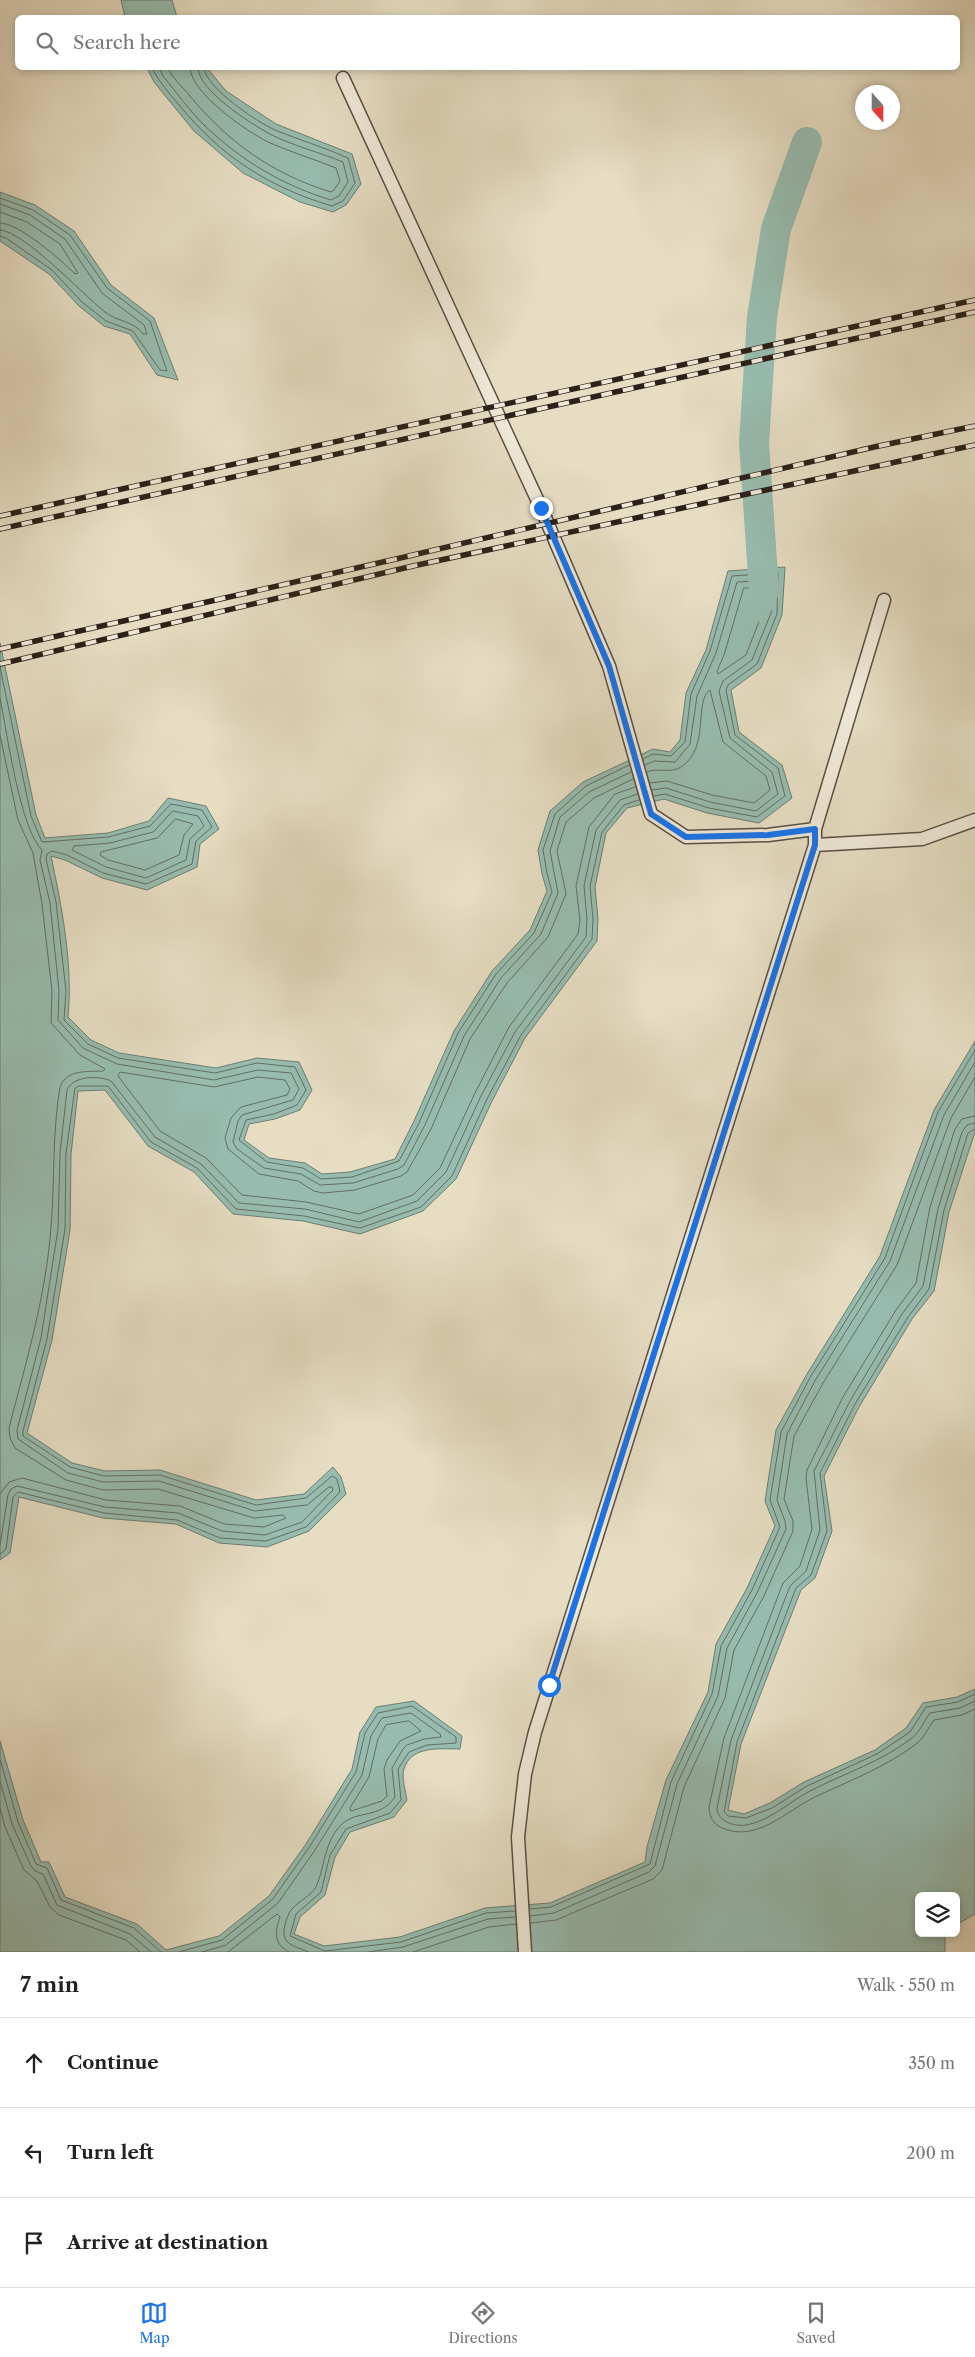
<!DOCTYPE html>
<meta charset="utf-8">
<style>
:root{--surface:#fff;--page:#f6f6f6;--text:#222;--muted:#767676;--line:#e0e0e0;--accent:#1a73e8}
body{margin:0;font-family:"Libre Caslon Text",serif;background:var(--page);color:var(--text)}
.controls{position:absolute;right:15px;bottom:15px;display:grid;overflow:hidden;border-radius:8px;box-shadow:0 2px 8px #0003}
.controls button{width:45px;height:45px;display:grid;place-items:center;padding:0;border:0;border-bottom:1px solid var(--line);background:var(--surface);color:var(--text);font:25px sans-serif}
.compass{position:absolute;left:855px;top:85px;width:45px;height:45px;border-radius:50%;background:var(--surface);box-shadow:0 2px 8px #0003;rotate:159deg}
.stop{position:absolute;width:15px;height:15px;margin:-11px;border:4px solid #1a73e8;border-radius:50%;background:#fff}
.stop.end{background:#1a73e8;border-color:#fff;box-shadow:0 1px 5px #0008}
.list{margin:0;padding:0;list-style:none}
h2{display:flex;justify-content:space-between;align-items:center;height:65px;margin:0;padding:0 20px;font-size:21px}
h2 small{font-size:16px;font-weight:400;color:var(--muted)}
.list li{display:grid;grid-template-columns:32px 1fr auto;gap:15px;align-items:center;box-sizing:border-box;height:90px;padding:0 20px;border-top:1px solid var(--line)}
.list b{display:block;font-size:19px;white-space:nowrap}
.list em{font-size:16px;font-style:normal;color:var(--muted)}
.icon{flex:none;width:28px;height:28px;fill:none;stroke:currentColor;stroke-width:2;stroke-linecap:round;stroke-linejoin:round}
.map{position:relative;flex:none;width:975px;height:1952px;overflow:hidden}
.search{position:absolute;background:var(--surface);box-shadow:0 2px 8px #0003;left:15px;right:15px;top:15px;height:55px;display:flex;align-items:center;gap:12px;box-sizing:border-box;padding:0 18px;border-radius:8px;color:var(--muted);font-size:19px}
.sheet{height:335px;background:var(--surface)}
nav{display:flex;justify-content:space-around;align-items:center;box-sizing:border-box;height:70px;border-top:1px solid var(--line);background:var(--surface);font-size:14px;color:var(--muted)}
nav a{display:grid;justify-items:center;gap:2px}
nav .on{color:var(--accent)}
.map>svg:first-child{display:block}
</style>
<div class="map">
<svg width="975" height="1952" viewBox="0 0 975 1952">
<rect width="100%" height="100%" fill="#e6ddc3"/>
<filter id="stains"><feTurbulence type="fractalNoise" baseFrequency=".004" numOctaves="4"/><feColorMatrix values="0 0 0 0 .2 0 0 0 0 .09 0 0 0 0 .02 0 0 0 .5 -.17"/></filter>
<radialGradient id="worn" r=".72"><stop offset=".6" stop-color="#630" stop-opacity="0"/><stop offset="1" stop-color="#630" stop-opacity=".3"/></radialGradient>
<path fill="#97bcaf" stroke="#6c7e73" d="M 121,0 L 172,0 L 177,17 L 125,17 Z
M 147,68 L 207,68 L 226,91 L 276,124 L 352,154 L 361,184 L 346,205 L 333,212 L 300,202 L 243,173 L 194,131 L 154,82 Z
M 0,192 L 35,205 L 74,231 L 111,285 L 154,318 L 178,380 L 157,375 L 130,334 L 104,326 L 79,306 L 49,274 L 0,241 Z
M 785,567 L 782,615 L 761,668 L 731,690 L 739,732 L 782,765 L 792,798 L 759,823 L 707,813 L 664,799 L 627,808 L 606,833 L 595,887 L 598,919 L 597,941 L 525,1038 L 492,1101 L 456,1179 L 423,1211 L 360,1234 L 303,1221 L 233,1214 L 194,1172 L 148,1146 L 105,1090 L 78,1091 L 71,1154 L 70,1230 L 52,1340 L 27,1433 L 72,1463 L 105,1471 L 160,1470 L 256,1500 L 304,1494 L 333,1467 L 341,1477 L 346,1494 L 309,1531 L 267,1547 L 219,1543 L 176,1524 L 103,1518 L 19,1497 L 10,1553 L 0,1560 L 0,643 L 36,815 L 45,838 L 108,833 L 149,821 L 168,798 L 206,806 L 219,829 L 200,844 L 197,867 L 147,890 L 102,878 L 65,860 L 51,856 C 62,908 73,964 68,1017 L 91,1040 L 119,1053 L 216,1068 L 257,1058 L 299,1062 L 312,1090 L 300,1110 L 275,1119 L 249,1124 L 244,1140 L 269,1158 L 305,1163 L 322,1174 L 350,1172 L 395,1159 L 414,1121 L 454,1031 L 492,971 L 530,930 L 547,891 L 542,874 L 538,850 L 550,811 L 583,782 L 653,749 L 670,752 L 680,740 L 686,693 L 706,650 L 728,571 Z
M 975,1041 L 975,1132 L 949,1212 L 934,1291 L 912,1319 L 859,1407 L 824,1476 L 832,1531 L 815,1578 L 801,1590 L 741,1744 L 728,1810 L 744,1814 L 770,1803 L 804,1782 L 875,1750 L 906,1728 L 923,1703 L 957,1697 L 975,1689 L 975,1914 L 956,1925 L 956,1896 L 919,1896 L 919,1933 L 945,1933 L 945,1952 L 0,1952 L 0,1741 L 23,1820 L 41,1862 L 49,1862 L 65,1897 L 137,1924 L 166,1950 L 219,1936 L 269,1896 L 306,1844 L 352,1769 L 360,1732 L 376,1707 L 414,1701 L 462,1736 L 460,1749 C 441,1749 411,1745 404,1769 C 401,1777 406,1792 407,1800 L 394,1817 L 350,1832 L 335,1857 L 325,1895 L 300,1917 L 294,1934 L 324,1946 L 400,1937 L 485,1908 L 550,1903 L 645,1862 L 647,1847 L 666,1780 L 708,1692 L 716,1644 L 747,1588 L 775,1526 L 765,1501 L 776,1430 L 807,1374 L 880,1256 L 934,1110 Z"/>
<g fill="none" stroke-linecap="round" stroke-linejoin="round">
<path stroke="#626e64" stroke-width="1" d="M 152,68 C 159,82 169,93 179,105 C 221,156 268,187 332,206 L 343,201 L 355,183 L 348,158 C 324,147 299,140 275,130 C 257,122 206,88 204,68
M 159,68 L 163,76 C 176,92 189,110 203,124 C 240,160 282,185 331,200 L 339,196 L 348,182 L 343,162 C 319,152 293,146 270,134 C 250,123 199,91 198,68
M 168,68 C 172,78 182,86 189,95 C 228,142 272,174 331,192 L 334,190 L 340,181 L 336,168 C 314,159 290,152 268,142 C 246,131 191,93 190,68
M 0,198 L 33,210 L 70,235 L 107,288 L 150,321 L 167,371 L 160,370 L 133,331 L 106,321 L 82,302 L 52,270 L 6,238 L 0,236
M 0,204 L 30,215 L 65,239 L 102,293 L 144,325 L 147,334 L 143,334 C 133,320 117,322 105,312 C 83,295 24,231 0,230
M 0,212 L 27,222 L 60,244 L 78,273 L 75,274 C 61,260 19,223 0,223
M 744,588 L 764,588 L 763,611 L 746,655 L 718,674 L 717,671 L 724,655 Z
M 0,667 L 31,816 L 42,842 L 108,837 L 150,826 L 171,804 L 202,810 L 212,827 L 196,841 L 192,864 L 146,884 L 103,873 L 67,855 L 52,851 L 47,854 L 46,859 L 56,902 L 66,991 L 64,1020 L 88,1044 L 118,1058 L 215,1073 L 257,1063 L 295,1067 L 306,1090 L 297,1105 L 274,1114 L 246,1120 L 239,1140 L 267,1162 L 303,1168 L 321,1179 L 352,1177 L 399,1161 L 419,1123 L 458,1033 L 496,974 L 534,933 L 552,892 L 547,873 L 543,850 L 555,814 L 586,786 L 629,765
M 0,698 C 7,732 20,829 42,850 L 40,860 L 50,903 L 59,991 L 58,1020 L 83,1048 L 117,1064 L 214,1080 L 258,1070 L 291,1073 L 299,1089 L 293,1100 L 242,1115 L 238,1121 L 233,1142 L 237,1149 L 264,1168 L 301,1174 L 320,1185 L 353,1183 L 398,1169 L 404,1165 L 425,1125 L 464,1036 L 501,978 L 541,934 L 558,893 L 550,851 L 560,817 L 589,792 L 631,772
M 0,735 L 18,820 L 33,853 L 42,904 L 52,991 L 51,1023 L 80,1055 L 105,1069 L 103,1071 C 87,1072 67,1069 60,1087 C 52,1134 55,1180 51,1227 C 46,1296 26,1362 9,1428 L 10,1438 L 15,1448 L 66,1480 L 103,1490 L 158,1489 L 254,1518 L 283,1515 L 286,1518 L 264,1527 L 224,1524 L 180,1506 L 106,1500 L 22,1478 L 9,1482 L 0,1494
M 643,759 L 653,754 L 671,756 L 685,742 L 691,694 L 710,651 L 732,576 L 778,573 L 777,614 L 757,664 L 728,685 L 726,690 L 735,735 L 778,768 L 785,796 L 757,817 L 709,808 L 665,794 L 654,796
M 645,765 L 654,761 L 675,762 L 690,744 L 697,696 L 716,653 L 737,582 L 772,580 L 771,613 L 752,660 L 723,681 L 719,691 L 730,738 L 772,772 L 778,794 L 756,811 L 710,802 L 666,788 L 652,790
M 647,772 C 658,767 670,774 681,767 C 711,747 693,702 710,690 L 723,742 L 766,776 L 770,790 L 754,803 L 712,795 L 667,781 L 650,783
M 633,779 L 594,798 L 566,822 L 557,851 L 566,894 L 548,937 L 507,983 L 470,1039 L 431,1129 L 407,1172 L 401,1176 L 355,1190 L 323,1193 L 314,1191 L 298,1181 L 259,1174 L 228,1149 L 225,1138 L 231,1118 L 241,1107 L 287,1095 L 290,1089 L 285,1080 L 258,1077 L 214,1087 L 120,1072 L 118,1076 L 160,1131 L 206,1158 L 242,1195 L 306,1202 L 359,1214 L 413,1195 L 440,1168 L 475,1093 L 509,1027 L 578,934 L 580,920 L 576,886 L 589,827 L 615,794 L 635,787
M 173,811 L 198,816 L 204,826 L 190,839 L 186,860 L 146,878 L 106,867 L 72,850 L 74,846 L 110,843 L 153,832 Z
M 176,819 L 193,824 L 184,835 L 179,855 L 145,870 L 108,860 L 100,855 L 101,852 L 157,838 Z
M 975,1116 L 962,1119 L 955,1129 L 930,1207 L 916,1283 L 896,1310 L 843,1397 L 807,1470 L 806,1478 L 812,1529 L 800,1566 L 783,1583 L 724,1738 L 709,1807 C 709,1816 713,1824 722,1828 C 757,1843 786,1811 815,1797 C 851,1780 884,1768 916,1744 C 924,1738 928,1728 934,1720 L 962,1715 L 975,1709
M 975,1123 L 967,1125 L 962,1132 L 938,1209 L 923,1286 L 902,1314 L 850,1401 L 814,1471 L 820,1530 L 806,1571 L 790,1586 L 731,1740 L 717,1808 C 717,1821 734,1827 746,1825 C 770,1821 789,1802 810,1791 C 845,1773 881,1762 912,1738 C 920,1732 924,1721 930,1713 L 960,1708 L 975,1701
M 975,1129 L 968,1133 L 944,1210 L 929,1289 L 908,1317 L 855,1404 L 820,1473 L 827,1531 L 811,1575 L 796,1588 L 737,1742 L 724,1812 L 728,1816 L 746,1818 L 772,1808 L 807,1786 L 877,1754 L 910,1732 L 926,1707 L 958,1702 L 975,1694
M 0,1545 L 8,1495 L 11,1489 L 17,1486 L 105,1507 L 178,1513 L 222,1531 L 265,1535 L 302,1522 L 333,1490 L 332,1487 L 329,1487 L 307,1505 L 255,1511 L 159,1481 L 103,1482 L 68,1473 L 18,1439 L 17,1430 L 41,1338 L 58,1229 L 60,1153 L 67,1090 C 72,1076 99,1075 111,1081 L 155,1137 L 201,1164 L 239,1203 L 305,1209 L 359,1222 L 417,1201 L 446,1172 L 481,1096 L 515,1032 L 586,937 L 587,919 L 584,886 L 596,830 L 620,800 L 638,794
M 0,1554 L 6,1549 L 13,1497 L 18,1492 L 104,1513 L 177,1520 L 220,1538 L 266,1541 L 306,1527 L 340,1492 L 337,1479 L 332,1476 L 306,1498 L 256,1505 L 160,1475 L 104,1476 L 70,1467 L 23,1436 L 23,1431 L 47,1339 L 65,1229 L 66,1153 L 75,1088 L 79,1086 L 108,1086 L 151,1142 L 197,1168 L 236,1209 L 304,1216 L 360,1228 L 421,1207 L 452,1176 L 487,1099 L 521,1035 L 592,939 L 593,919 L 590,886 L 602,832 L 624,805 L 639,800
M 409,1721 L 421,1731 L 400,1741 L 387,1760 L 384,1769 L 387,1796 L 382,1801 L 351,1811 L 350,1808 L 369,1777 L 378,1739 L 386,1725 Z
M 0,1759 L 18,1822 L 36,1864 L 47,1868 L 61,1900 L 134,1928 L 161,1952
M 0,1781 L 12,1824 L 31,1866 L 35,1871 L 43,1874 L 57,1905 L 130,1934 L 151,1952
M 0,1808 L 5,1827 L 24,1870 L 37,1881 L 50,1907 L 59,1915 L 126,1940 L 140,1952
M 530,1909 L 551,1907 L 650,1864 L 671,1782 L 712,1694 L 721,1646 L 752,1590 L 780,1527 L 770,1500 L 781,1432 L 811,1376 L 885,1258 L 938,1112 L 975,1050
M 530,1916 L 554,1913 L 649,1872 L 655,1866 L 677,1784 L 718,1696 L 727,1648 L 757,1593 L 786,1529 L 785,1521 L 777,1500 L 787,1434 L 816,1379 L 890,1261 L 944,1115 L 975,1062
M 531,1923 L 556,1920 L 653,1879 L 662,1870 L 684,1787 L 725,1698 L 734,1650 L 764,1596 L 793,1531 L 793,1521 L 784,1499 L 794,1436 L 823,1383 L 897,1265 L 951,1118 L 975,1077
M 179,1952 L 222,1940 L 273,1899 L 310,1846 L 356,1772 L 365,1733 L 378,1713 L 412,1706 L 456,1737 L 456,1743 L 427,1745 L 409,1752 L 398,1769 L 401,1800 L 390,1813 L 346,1829 L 330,1855 L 321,1892 L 296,1914 L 290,1936 L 325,1951 L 401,1942 L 486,1913 L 515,1911
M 202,1952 L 226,1945 L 278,1903 L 315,1850 L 362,1775 L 371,1736 L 382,1718 L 411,1713 L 440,1734 L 441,1737 L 424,1739 L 407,1745 L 403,1749 L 392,1768 L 395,1797 C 380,1819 357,1810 342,1824 C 324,1841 325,1867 316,1887 C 312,1895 299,1901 293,1908 C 289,1911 288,1916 286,1921 C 279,1944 291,1945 309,1952
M 228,1952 L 277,1914 L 280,1917 C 275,1931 273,1944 289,1952
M 368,1952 L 403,1947 L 488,1919 L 515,1917
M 413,1952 L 489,1927 L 516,1924"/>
<path stroke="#97bcaf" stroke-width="30" d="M 756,607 L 764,591 L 754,443 L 762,317 L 776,229 L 807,142"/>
<g stroke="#5a4f43" stroke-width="15">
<path id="minor" d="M 343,78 L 541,508 L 609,666 L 651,814 L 686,837 L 768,835 L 815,829
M 815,845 L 922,839 L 975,820
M 525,1952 L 518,1837 L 525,1774 L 535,1732 L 815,845 L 815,829 L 884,600"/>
</g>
<use href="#minor" stroke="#efe9d8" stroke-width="12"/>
<g stroke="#2c2018" stroke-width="5.5">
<path id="rail" d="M 0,516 L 975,300
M 0,529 L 975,312
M 0,649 L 396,559 L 874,447 L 975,426
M 0,664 L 413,566 L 975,445"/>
</g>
<use href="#rail" stroke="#efe9d8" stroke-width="4" stroke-dasharray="11" stroke-linecap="butt"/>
</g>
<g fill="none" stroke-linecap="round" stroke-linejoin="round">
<path stroke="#1a73e8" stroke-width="6" d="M 541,508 L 609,666 L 651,814 L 686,837 L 768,835 L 815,829 L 815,845 L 549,1685"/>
</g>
<rect width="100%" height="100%" filter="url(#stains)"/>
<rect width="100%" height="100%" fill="url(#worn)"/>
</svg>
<div class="controls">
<button><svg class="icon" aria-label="layers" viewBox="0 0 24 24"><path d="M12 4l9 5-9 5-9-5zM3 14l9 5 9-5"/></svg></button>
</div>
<svg class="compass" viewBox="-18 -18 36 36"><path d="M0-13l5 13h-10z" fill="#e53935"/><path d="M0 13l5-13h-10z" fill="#767676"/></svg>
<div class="stop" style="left:549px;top:1685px"></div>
<div class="stop end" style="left:541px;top:508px"></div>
<div class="search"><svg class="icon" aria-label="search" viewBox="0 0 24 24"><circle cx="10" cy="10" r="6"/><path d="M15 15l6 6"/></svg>Search here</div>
</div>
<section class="sheet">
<h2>7 min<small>Walk · 550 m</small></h2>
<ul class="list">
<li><svg class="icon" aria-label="ahead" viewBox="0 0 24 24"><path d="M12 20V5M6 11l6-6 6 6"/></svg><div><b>Continue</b></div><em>350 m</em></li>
<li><svg class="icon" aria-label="left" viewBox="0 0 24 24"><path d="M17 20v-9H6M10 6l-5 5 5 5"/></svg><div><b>Turn left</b></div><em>200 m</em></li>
<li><svg class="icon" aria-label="arrive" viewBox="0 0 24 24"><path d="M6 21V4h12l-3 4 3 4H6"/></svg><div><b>Arrive at destination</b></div></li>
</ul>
</section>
<nav>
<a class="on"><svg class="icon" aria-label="map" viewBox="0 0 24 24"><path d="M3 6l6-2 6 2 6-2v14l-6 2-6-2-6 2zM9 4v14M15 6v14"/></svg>Map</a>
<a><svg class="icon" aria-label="directions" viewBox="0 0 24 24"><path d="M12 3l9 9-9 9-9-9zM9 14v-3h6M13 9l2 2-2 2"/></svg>Directions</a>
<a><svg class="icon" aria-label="saved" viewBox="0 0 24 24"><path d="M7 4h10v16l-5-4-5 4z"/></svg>Saved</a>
</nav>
